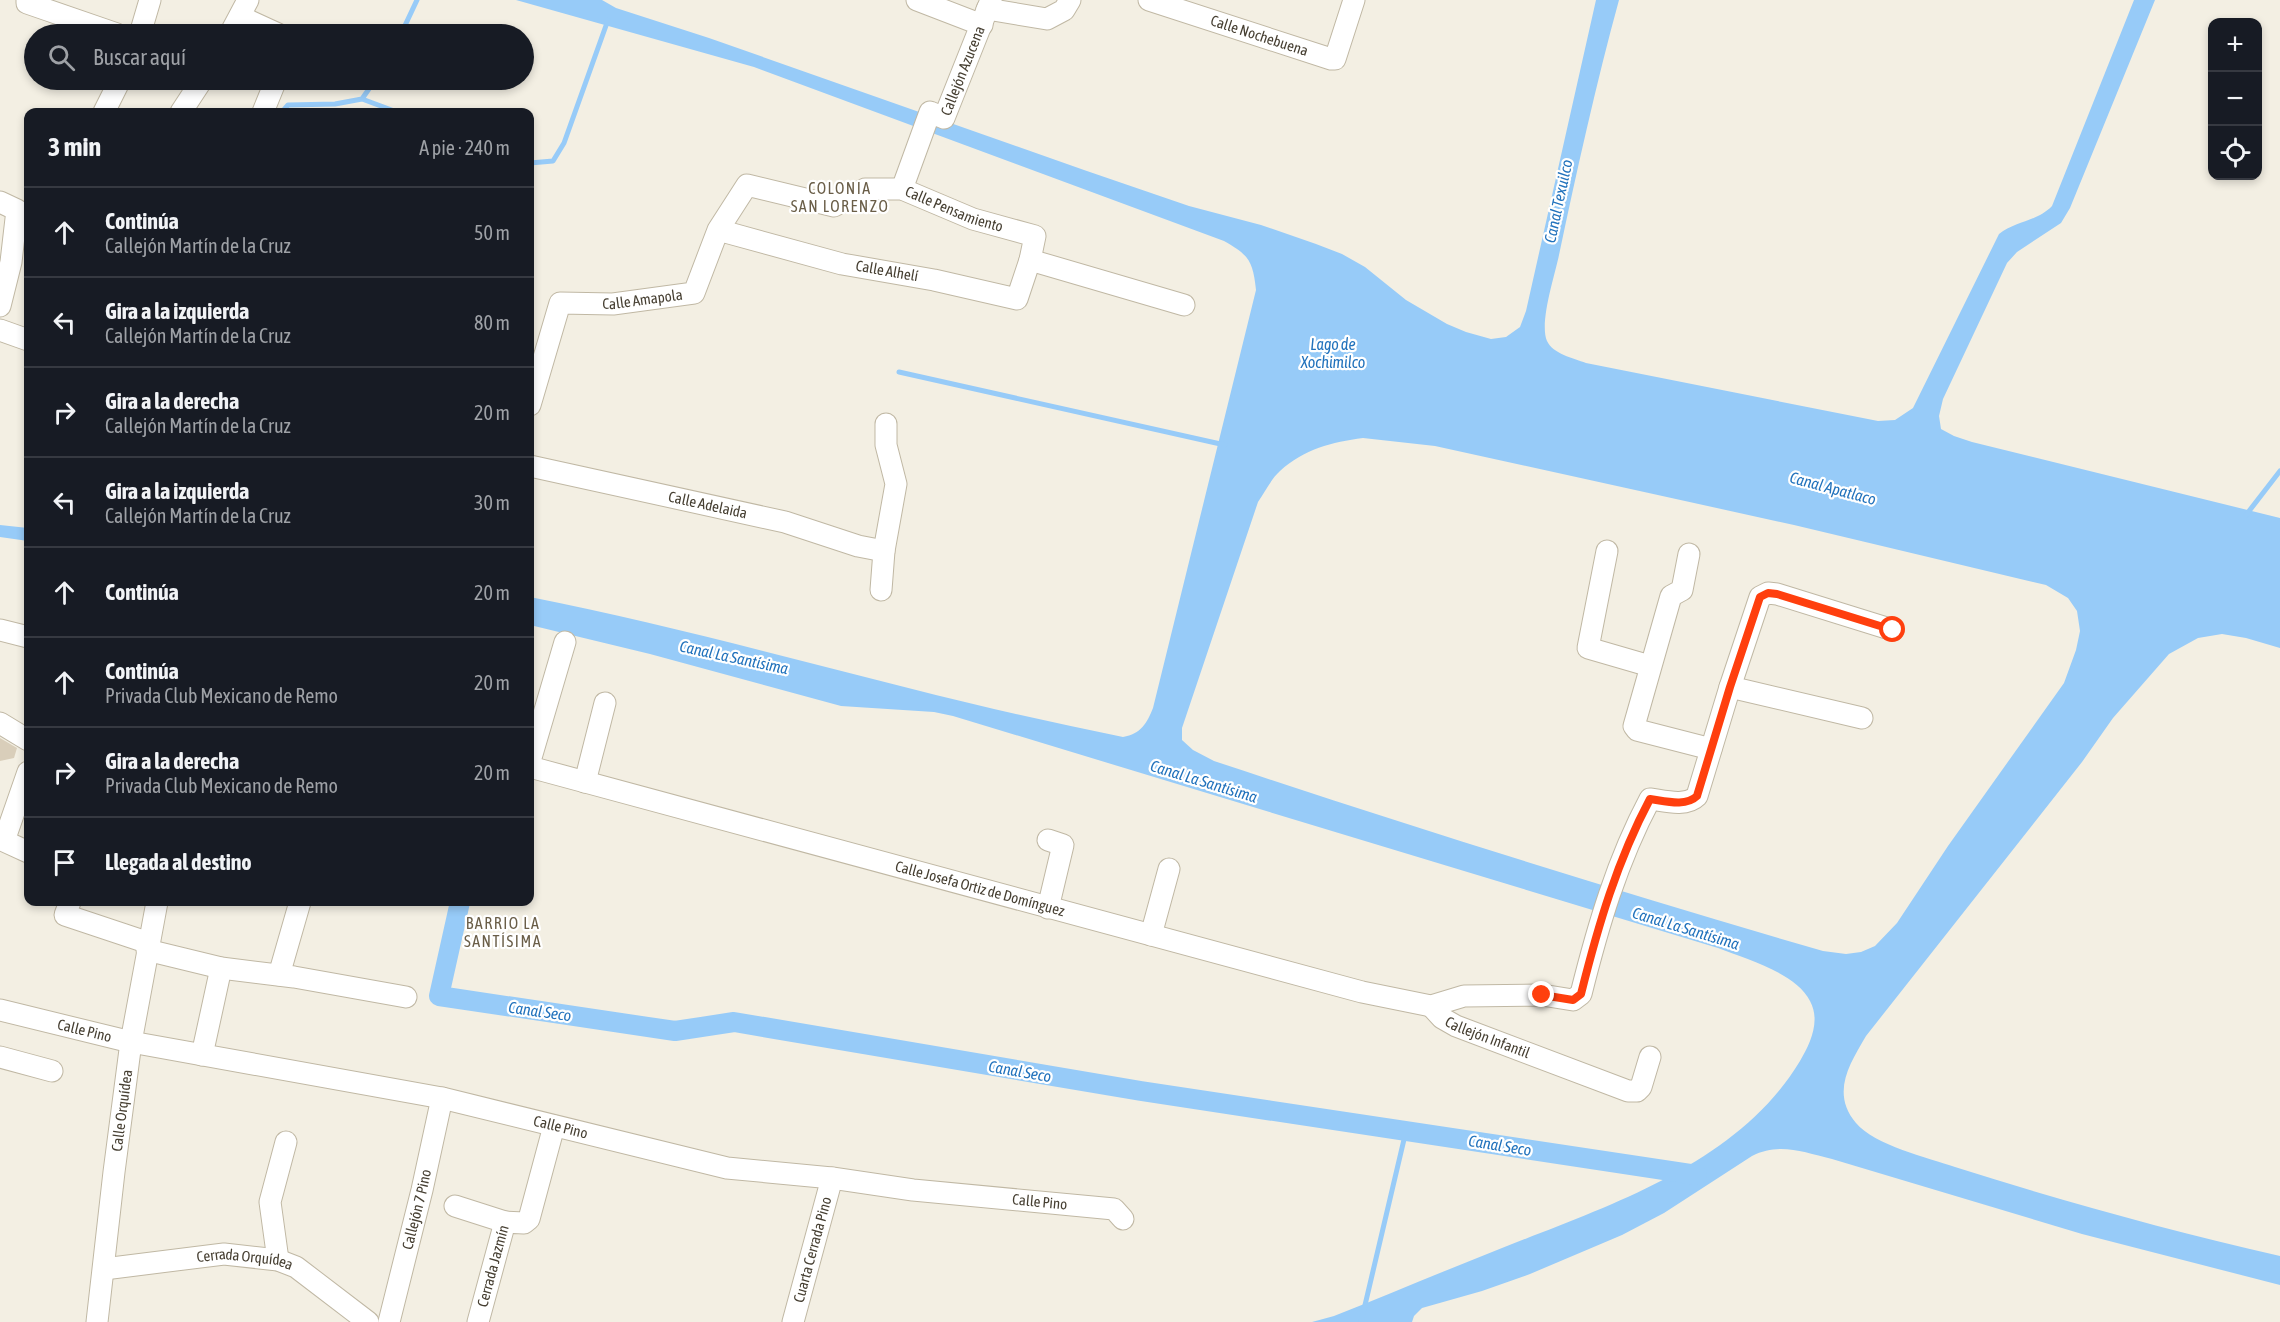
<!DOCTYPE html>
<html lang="es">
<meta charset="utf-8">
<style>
:root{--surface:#171b24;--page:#242831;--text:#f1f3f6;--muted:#9ea1a6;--line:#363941}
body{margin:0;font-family:"Asap Condensed",sans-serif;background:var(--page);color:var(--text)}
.controls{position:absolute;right:18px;top:18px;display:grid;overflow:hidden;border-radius:12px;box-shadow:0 3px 9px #0003}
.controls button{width:54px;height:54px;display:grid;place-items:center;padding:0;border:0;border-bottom:2px solid var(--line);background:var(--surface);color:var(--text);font:30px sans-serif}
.stop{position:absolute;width:18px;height:18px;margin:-14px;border:4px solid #ff3f0e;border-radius:50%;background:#fff}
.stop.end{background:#ff3f0e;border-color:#fff;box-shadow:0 2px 6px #0008}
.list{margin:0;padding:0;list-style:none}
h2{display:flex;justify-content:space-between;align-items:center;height:78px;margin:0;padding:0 24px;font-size:26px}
h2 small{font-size:20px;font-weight:400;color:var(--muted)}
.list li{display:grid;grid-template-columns:39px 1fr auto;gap:18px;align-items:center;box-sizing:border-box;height:90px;padding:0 24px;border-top:2px solid var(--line)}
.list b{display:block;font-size:22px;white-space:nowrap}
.list p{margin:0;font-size:20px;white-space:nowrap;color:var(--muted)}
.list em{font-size:20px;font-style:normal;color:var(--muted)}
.icon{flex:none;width:33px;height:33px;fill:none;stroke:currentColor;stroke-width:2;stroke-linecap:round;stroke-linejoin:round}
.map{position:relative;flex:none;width:2280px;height:1322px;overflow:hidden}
.search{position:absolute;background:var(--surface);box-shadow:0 3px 9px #0003;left:24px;top:24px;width:510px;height:66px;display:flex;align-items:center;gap:15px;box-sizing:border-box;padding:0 21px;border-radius:33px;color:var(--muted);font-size:22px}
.panel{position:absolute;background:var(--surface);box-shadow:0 3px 9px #0003;left:24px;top:108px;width:510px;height:798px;border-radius:12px}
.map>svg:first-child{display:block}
</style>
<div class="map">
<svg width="2280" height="1322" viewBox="0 0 2280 1322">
<rect width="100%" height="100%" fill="#f3efe3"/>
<path fill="#97cbf8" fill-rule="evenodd" d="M 516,0 L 602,0 L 616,8 L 709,38 L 1084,170 L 1189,206 L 1261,225 L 1316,244 L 1342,254 L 1365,267 L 1406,300 L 1447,324 L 1466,332 L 1491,339 L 1506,337 L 1520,327 L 1526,311 L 1596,0 L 1619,0 C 1596,84 1577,170 1559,255 C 1555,275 1539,323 1547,341 C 1553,354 1573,358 1586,363 L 1878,421 L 1895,420 L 1913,408 L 1999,234 C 2016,221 2038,221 2052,206 L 2134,0 L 2155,0 L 2070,208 L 2061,223 L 2017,252 L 2007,263 L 1943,399 L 1939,416 L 1941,429 L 1954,436 L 1972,442 L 2280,518 L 2280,648 L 2246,638 L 2222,634 L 2198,638 L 2169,654 L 2113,718 L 2082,762 L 1866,1036 C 1849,1065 1831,1093 1856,1123 C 1874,1145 1929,1158 1955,1167 C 2062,1201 2171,1231 2280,1256 L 2280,1285 L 2082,1234 L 1832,1159 C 1803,1152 1779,1142 1752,1156 L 1664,1213 L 1622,1235 L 1530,1274 L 1482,1291 L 1422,1308 L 1414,1316 L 1412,1322 L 1312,1322 L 1334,1316 C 1390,1294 1446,1270 1502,1248 C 1608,1206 1738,1164 1800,1061 C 1810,1044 1821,1021 1810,1001 C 1796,973 1746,959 1718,948 L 953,716 L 934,712 L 841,706 L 650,654 L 530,625 L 530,597 C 686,628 839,672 994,709 C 1037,719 1080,728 1123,737 C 1141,734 1147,723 1153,708 L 1256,290 C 1253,261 1249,255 1224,241 L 754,67 ZM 1363,438 L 1435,446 L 1794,525 L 2046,585 L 2068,598 L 2077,611 L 2080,631 L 2076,650 L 2064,683 L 1948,846 L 1897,923 L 1875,946 L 1861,952 L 1846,954 L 1823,951 C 1619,892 1416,828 1214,761 L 1193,750 L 1182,740 L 1182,728 L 1258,502 C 1265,492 1271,479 1280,471 C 1304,449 1332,442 1363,438 Z
M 0,525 L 28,528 L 28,541 L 0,537 Z"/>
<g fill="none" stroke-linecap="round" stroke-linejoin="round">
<path stroke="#97cbf8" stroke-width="5" d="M 401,34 L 417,0
M 362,99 L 397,112
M 282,112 L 288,105 L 335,104 L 362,99 L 375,80
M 530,163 L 553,161 L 564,143 L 608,20
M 899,372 L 1225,445
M 2246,515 L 2280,471
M 1361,1322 L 1406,1131"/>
<path stroke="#97cbf8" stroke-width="20" d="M 460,902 L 439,996 L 675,1031 L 734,1022 L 1141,1091 L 1697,1175"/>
</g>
<path fill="#d9ceba" d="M 0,738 L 17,748 L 14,758 L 0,761 Z"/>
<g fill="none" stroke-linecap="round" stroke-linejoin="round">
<g stroke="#c0b8a4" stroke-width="23">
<g id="street">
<path d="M 27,0 L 27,3 L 117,34"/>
<path d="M 917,0 L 982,25"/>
<path id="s1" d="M 1149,0 L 1331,59 L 1335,59 L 1354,0"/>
<path d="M 987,9 L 1047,19 L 1064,10 L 1070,0"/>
<path d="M 241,17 L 278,34"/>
<path d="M 140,34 L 150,0"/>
<path d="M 230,34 L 248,0"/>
<path d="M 104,112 L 120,80"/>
<path d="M 181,112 L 202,80"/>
<path d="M 263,112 L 276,80"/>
<path id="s2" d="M 902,189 L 930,112 L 944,118 L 991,0"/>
<path d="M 0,202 L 17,210 L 11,262 L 0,306"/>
<path d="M 1030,260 L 1184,305"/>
<path d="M 0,330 L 28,340"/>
<path id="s3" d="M 530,405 L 560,303 L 613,304 L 694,293 L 718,230 L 747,185 L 834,206 L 865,189 L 902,189 L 973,219 L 1035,236 L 1030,260 L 1017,299 L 934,280 L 842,264 L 718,230"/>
<path id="s4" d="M 530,466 L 785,522 L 858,546 L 884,551"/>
<path d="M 1607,551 L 1588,648 L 1650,666"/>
<path d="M 1689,554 L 1682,590 L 1671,596 L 1634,726 L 1637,730 L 1711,749"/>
<path d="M 881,590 L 884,551 L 896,484 L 886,445 L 886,424"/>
<path d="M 0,630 L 28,637"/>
<path d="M 1730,687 L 1862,718"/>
<path d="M 0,723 L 28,740"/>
<path d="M 530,761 L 565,642"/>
<path id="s5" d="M 530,767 L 1362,992 L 1431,1006 L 1464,996 L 1542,995 L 1573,1000 L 1581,994 C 1598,926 1617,861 1650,799 C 1665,801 1686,807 1697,796 L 1730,687 L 1760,597 L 1768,593 L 1777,594 L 1893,630"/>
<path d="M 28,772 L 4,841 L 28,852"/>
<path d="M 585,782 L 605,703"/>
<path d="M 70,902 L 65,915 L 149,943"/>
<path d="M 1048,908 L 1063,845 L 1048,840"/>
<path d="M 1151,935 L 1169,869"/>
<path d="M 147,950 L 221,968 L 294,977 L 406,997"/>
<path d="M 279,975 L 300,902"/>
<path id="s6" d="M 1431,1006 L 1442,1018 L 1456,1026 L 1628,1091 L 1637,1091 L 1641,1087 L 1650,1057"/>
<path id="s7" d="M 0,1010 L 131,1042 L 442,1098 L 727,1168 L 832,1178 L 913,1190 L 1114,1209 L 1123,1219"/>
<path d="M 202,1055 L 221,968"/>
<path d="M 0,1057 L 52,1071"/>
<path d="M 455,1206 L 505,1222"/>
<path d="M 278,1260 L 270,1202 L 286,1142"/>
<path id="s8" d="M 104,1269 L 224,1254 L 278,1260 L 296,1267 L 368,1322"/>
<path id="s9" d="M 97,1322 L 114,1172 L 131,1042 L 157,902"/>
<path id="s10" d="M 389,1322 L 422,1190 L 442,1098"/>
<path id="s11" d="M 478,1322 L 505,1222 L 524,1223 L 529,1219 L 554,1126"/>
<path id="s12" d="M 793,1322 L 832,1178"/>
</g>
</g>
<use href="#street" stroke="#fff" stroke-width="21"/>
</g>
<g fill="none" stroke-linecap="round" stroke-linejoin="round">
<path stroke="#ff3f0e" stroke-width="8" d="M 1542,995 L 1573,1000 L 1581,994 C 1598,926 1617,861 1650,799 C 1665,801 1686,807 1697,796 L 1730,687 L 1760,597 L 1768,593 L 1777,594 L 1893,630"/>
</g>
<g text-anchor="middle" stroke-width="4.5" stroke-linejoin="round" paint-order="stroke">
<g font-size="15" fill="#463f32" stroke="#fff">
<text dy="5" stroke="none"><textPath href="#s1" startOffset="116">Calle Nochebuena</textPath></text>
<text dy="5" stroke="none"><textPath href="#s2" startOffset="148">Callejón Azucena</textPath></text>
<text dy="5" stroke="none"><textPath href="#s3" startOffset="580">Calle Pensamiento</textPath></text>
<text transform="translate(887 271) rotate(10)" y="5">Calle Alhelí</text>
<text dy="5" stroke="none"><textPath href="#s3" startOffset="189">Calle Amapola</textPath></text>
<text dy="5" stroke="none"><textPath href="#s4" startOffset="182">Calle Adelaida</textPath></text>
<text dy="5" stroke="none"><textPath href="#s5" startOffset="466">Calle Josefa Ortiz de Domínguez</textPath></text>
<text dy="5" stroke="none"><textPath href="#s7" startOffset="87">Calle Pino</textPath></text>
<text dy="5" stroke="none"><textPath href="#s6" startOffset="66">Callejón Infantil</textPath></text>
<text dy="5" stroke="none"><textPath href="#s9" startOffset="213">Calle Orquídea</textPath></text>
<text dy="5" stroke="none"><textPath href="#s7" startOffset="573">Calle Pino</textPath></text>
<text dy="5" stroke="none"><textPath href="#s7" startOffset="1059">Calle Pino</textPath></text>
<text dy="5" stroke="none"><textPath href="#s10" startOffset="116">Callejón 7 Pino</textPath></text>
<text dy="5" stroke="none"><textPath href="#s12" startOffset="75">Cuarta Cerrada Pino</textPath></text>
<text dy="5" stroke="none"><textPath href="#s8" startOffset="142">Cerrada Orquídea</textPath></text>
<text dy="5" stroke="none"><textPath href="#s11" startOffset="58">Cerrada Jazmín</textPath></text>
</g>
<g font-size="16" letter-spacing="1.5" fill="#6a5e48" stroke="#fff">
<text x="840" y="194">COLONIA<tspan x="840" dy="18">SAN LORENZO</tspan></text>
<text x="503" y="929">BARRIO LA<tspan x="503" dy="18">SANTÍSIMA</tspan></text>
</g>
<g font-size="16" font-style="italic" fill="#2172bc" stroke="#fff">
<text transform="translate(1558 201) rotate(-78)" y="6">Canal Texuilco</text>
<text x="1333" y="350">Lago de<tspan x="1333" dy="18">Xochimilco</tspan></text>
<text transform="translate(1833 488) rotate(15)" y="6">Canal Apatlaco</text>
<text transform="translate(734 657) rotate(12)" y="6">Canal La Santísima</text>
<text transform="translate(1204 781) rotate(17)" y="6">Canal La Santísima</text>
<text transform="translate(1686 928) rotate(17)" y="6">Canal La Santísima</text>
<text transform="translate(540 1011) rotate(8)" y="6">Canal Seco</text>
<text transform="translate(1020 1071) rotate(10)" y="6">Canal Seco</text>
<text transform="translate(1500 1145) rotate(9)" y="6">Canal Seco</text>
</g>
</g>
</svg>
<div class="controls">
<button>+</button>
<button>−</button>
<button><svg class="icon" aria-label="locate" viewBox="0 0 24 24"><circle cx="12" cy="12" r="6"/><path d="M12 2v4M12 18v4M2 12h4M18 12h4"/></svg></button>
</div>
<div class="stop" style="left:1893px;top:630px"></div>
<div class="stop end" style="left:1542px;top:995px"></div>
<div class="search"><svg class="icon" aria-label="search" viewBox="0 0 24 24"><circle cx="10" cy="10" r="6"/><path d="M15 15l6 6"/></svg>Buscar aquí</div>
<section class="panel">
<h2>3 min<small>A pie · 240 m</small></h2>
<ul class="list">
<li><svg class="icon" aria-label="ahead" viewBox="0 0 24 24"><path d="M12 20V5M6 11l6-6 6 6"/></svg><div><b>Continúa</b><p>Callejón Martín de la Cruz</p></div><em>50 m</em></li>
<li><svg class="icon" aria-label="left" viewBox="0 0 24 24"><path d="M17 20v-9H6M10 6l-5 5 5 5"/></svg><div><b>Gira a la izquierda</b><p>Callejón Martín de la Cruz</p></div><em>80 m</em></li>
<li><svg class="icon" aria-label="right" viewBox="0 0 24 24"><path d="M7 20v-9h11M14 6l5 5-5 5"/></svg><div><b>Gira a la derecha</b><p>Callejón Martín de la Cruz</p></div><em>20 m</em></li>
<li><svg class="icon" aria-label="left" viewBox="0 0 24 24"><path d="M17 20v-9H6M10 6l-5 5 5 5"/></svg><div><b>Gira a la izquierda</b><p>Callejón Martín de la Cruz</p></div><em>30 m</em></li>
<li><svg class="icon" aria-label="ahead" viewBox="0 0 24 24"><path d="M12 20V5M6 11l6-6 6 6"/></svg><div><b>Continúa</b></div><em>20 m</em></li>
<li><svg class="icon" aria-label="ahead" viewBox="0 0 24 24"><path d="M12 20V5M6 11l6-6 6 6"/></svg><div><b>Continúa</b><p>Privada Club Mexicano de Remo</p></div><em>20 m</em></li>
<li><svg class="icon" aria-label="right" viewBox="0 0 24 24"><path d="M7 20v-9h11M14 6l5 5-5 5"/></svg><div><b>Gira a la derecha</b><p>Privada Club Mexicano de Remo</p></div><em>20 m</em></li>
<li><svg class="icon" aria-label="arrive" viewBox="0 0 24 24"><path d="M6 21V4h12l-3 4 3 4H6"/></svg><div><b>Llegada al destino</b></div></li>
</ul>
</section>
</div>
